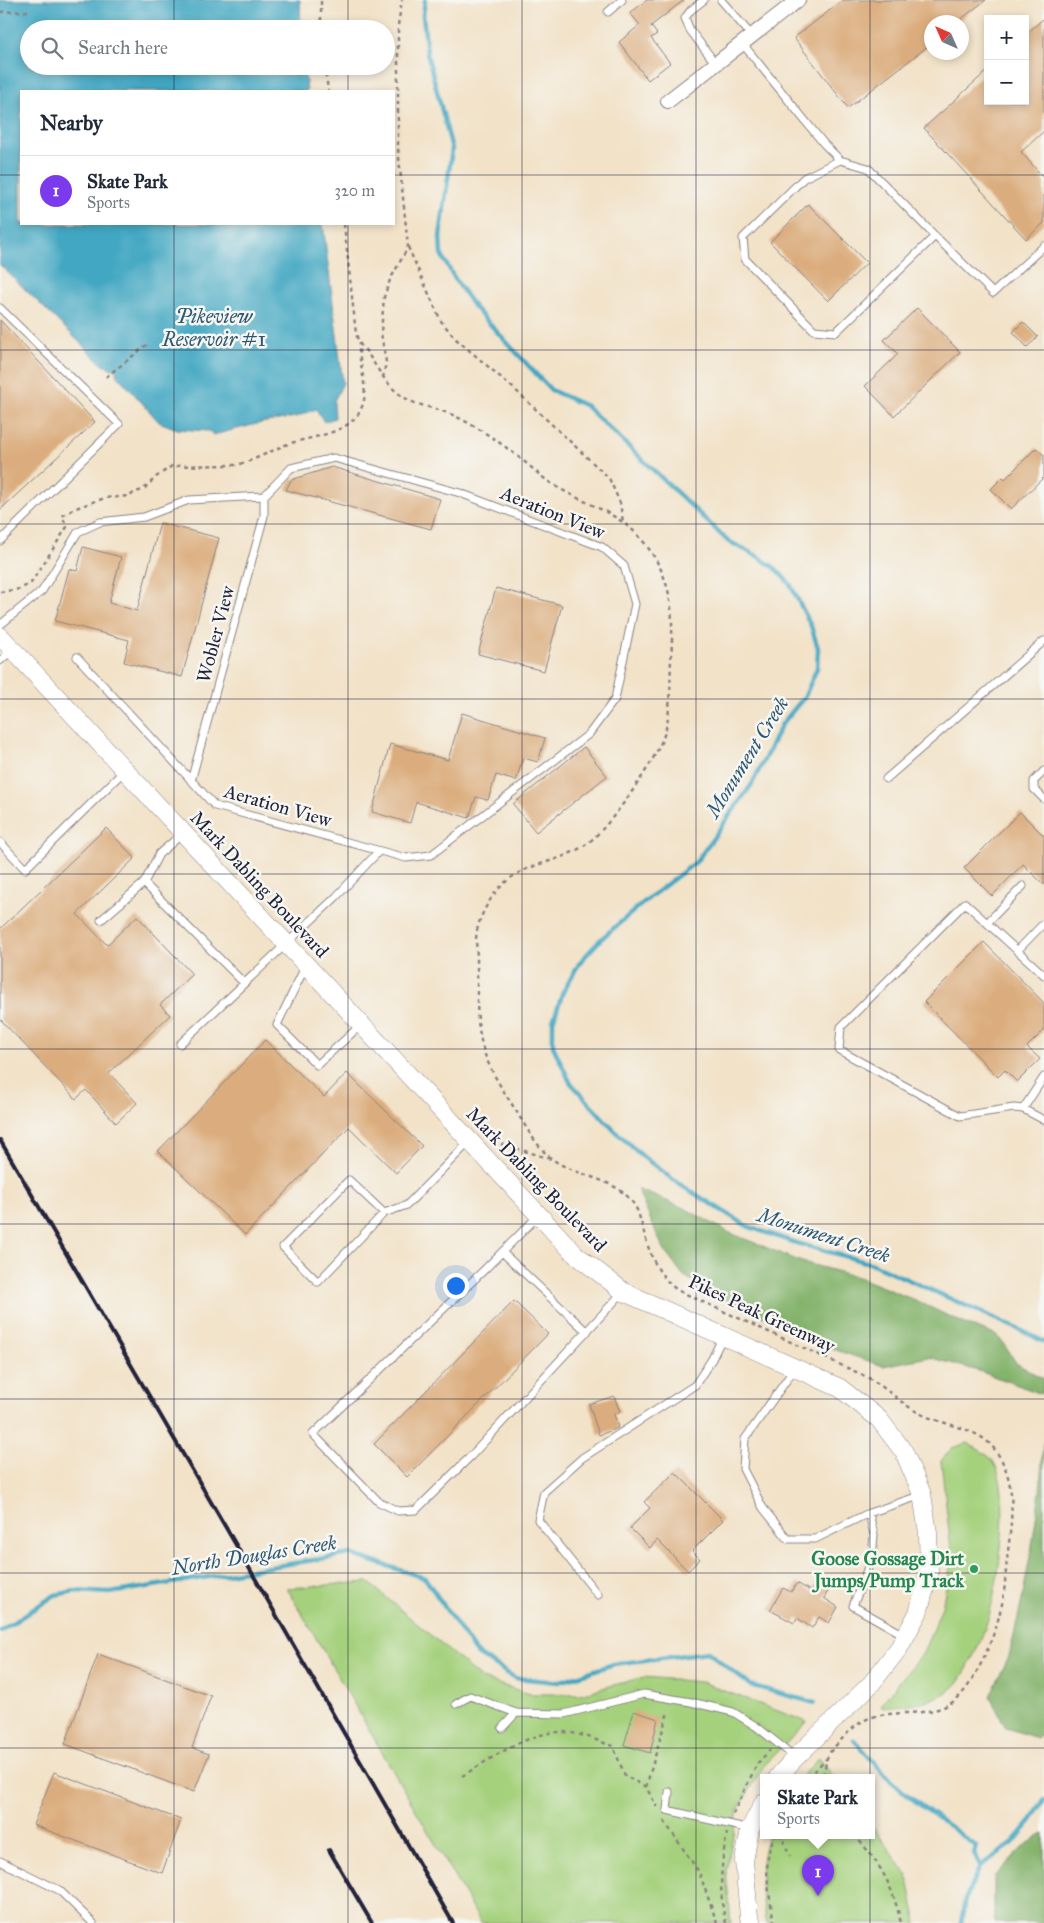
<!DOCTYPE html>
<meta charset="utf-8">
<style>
:root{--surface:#fff;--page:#f2f2f3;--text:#1f2937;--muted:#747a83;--line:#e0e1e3;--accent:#7c3aed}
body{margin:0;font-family:"IM FELL Great Primer",serif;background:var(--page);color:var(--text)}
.controls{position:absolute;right:15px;top:15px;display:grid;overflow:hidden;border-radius:0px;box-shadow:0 2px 8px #0003}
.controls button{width:45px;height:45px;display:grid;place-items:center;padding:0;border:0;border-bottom:1px solid var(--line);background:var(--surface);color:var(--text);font:25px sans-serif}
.compass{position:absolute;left:924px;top:15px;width:45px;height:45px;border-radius:50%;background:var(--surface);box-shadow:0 2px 8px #0003;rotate:315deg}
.you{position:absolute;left:455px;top:1285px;width:18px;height:18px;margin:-12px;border:4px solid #fff;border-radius:50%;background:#1a73e8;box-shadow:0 0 0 8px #1a73e833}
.badge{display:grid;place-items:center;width:32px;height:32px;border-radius:50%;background:var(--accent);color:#fff;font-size:16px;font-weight:700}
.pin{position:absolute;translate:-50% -41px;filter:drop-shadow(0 1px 2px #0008)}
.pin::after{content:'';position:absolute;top:26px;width:18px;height:15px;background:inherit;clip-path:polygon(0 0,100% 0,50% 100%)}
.popup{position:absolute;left:760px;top:1774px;width:115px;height:65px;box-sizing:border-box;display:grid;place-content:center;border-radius:0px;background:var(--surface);filter:drop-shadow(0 1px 4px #0005);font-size:16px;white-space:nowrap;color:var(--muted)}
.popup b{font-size:19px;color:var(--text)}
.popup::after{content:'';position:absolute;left:50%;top:100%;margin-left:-10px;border:10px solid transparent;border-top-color:var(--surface)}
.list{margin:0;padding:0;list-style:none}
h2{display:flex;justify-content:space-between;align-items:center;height:65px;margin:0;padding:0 20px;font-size:21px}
h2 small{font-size:16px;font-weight:400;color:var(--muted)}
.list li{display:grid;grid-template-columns:32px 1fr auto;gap:15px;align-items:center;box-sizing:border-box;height:70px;padding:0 20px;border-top:1px solid var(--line)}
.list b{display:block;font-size:19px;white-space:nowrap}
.list p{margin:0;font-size:16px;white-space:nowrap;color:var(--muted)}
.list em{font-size:16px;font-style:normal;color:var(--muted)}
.icon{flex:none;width:28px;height:28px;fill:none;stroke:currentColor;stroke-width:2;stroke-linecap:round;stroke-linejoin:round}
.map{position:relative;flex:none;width:1044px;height:1923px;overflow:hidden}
.search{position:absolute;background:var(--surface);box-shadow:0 2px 8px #0003;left:20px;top:20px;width:375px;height:55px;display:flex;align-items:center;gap:12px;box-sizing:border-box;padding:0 18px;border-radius:28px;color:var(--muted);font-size:19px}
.panel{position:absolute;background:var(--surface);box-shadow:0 2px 8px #0003;left:20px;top:90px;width:375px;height:135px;border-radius:0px}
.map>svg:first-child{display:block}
</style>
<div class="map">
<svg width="1044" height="1923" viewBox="0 0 1044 1923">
<rect width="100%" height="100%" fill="#f6f6f2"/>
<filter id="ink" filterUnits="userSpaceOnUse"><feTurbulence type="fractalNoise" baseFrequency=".02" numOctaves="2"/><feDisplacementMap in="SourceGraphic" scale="10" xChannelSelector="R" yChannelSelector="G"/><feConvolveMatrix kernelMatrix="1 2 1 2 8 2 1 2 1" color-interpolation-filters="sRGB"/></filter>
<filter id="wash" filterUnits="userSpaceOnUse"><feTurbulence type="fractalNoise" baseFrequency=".0096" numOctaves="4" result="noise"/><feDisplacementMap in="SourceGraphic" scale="20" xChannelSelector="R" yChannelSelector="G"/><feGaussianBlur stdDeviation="1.12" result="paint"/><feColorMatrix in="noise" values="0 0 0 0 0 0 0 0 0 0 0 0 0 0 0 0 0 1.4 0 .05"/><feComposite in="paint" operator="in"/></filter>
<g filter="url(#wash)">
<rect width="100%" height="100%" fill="#f2e2c8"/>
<path fill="#a5d17d" stroke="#647a5c" d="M 968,1443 C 975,1448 988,1454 993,1461 C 1012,1489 999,1580 990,1612 C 986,1629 967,1676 954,1687 C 933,1704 906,1705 881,1707 L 885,1699 L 923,1653 L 942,1607 L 952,1558 L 941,1461 L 952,1448 Z
M 368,1582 L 482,1679 L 530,1694 L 580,1694 L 644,1677 L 701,1682 L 807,1722 L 763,1767 L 738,1810 L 726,1871 L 731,1923 L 481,1923 L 287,1588 Z
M 819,1758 L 834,1777 L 801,1777 Z
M 872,1825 L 907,1875 L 917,1923 L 767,1923 C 760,1892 758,1866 768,1835 L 872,1835 Z"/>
<path fill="#84b36c" stroke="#536a54" d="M 637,1189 L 684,1208 L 728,1232 L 802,1262 L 858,1277 L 917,1301 L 963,1323 L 998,1336 L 1017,1364 L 1044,1379 L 1042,1394 L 979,1371 L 929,1357 L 883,1366 L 833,1349 L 710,1292 L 683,1275 L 663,1248 Z
M 1043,1443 L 1044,1444 L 1044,1733 L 1037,1738 L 1006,1728 L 990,1696 L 1009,1656 L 1022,1600 L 1032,1546 L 1040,1491 Z
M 1044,1834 L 1044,1923 L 996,1923 L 994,1920 L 994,1877 L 1025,1845 Z"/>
<path fill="#42a7c2" stroke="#32647e" d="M 0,0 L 300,0 L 301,29 L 29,29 L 29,66 L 304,66 L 307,91 L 21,91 L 21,224 L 323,224 L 343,383 L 334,401 L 335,418 L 324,422 L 316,409 L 296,417 L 261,423 L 213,435 L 209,431 L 177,429 L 159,422 L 117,375 L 116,370 L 104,366 L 0,265 Z"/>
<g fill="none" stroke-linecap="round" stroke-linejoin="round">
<path stroke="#42a7c2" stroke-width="4.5" d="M 425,0 L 423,15 L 427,53 L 452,149 L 440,237 L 441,254 L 455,279 L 474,307 L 551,390 L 586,406 L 728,541 L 757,556 L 775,568 L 790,584 L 811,626 L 818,648 L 817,668 L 805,696 L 782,724 L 752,784 L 696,862 L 650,897 L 601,939 L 580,962 L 563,992 L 553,1021 L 553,1046 L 570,1082 L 613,1129 L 642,1156 L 679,1184 L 747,1226 L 793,1242 L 873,1264 L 1029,1334 L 1044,1342
M 0,1631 L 55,1595 L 75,1591 L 110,1593 L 350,1554 L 425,1578 L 476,1653 L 515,1678 L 558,1682 L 614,1664 L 708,1652 L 750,1685 L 815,1703
M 854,1740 L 891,1781 L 911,1798 L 976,1846 L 974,1854 L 980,1866
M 961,1923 L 965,1900 L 980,1866 L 1012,1844 L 1028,1825 L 1044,1800"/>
</g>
<g id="blocks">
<path fill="#dbad7e" d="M 647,0 L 684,0 L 651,26 L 657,34 L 651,38 L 670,63 L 648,80 L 619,42 L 640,25 L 630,13 Z
M 843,0 L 986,0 L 957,22 L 932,22 L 932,43 L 848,108 L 794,38 Z
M 1044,18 L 1044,131 L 1021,152 L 1044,178 L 1044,223 L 1026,239 L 924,128 L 988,70 L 988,101 L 1025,101 L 1025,35 Z
M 808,204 L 867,263 L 828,301 L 770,242 Z
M 917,308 L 960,352 L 894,416 L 865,386 L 898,354 L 884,340 Z
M 0,320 L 95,422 L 0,510 Z
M 1023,322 L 1038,337 L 1027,347 L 1013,332 Z
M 1036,448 L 1044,455 L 1044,477 L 1011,509 L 991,489 L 1003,477 L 1005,479 Z
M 332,467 L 440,499 L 431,529 L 286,490 L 291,480 Z
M 160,523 L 219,538 L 182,677 L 124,662 L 129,640 L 55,621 L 69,569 L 77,571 L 83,547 L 121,557 L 109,603 L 137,611 Z
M 496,588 L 562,605 L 544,671 L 478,654 Z
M 462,713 L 545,738 L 538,762 L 523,758 L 516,781 L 496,775 L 488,800 L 476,797 L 469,818 L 416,802 L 410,823 L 372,812 L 390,744 L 448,760 Z
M 584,747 L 607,776 L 536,832 L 513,804 Z
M 1020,812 L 1044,836 L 1044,885 L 1023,864 L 992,896 L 964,868 Z
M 106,828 L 135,858 L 77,914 L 107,945 L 137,916 L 192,974 L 160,1005 L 170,1015 L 109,1073 L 137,1103 L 116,1123 L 86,1090 L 76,1099 L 0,1019 L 0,929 Z
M 984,942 L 1044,1003 L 1044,1030 L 1027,1047 L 1040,1059 L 1017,1082 L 1005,1070 L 998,1077 L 924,1002 Z
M 265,1040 L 324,1097 L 347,1073 L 422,1146 L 396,1173 L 349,1127 L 245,1235 L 158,1151 Z
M 514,1301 L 548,1334 L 407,1477 L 374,1444 Z
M 614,1396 L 620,1412 L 614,1414 L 618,1428 L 599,1435 L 589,1404 Z
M 675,1472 L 723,1520 L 692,1551 L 700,1559 L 688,1571 L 657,1540 L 650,1548 L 630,1528 L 650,1508 L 644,1502 Z
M 817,1581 L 830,1588 L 824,1598 L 838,1607 L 829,1623 L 819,1617 L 812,1628 L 797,1618 L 794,1623 L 770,1610 L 783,1588 L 791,1592 L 797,1583 L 812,1592 Z
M 98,1654 L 211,1696 L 192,1748 L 209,1754 L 194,1792 L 65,1744 Z
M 634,1711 L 658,1719 L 650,1753 L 624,1745 Z
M 54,1772 L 181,1820 L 162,1873 L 33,1825 Z"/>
</g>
</g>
<g filter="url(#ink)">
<use href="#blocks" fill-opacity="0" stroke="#8a8282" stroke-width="1"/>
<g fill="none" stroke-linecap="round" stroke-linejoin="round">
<g stroke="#8a8282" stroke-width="9">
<path id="service" d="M 704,0 L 691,10 L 685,18 L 690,30 L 716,64
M 721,0 L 752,36
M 608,12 L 622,0
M 742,43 L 824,144 L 840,160
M 935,236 L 836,332 L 814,330 L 745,259 L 743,238 L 804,178 L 840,160 L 868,168 L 935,236 L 993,293 L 1044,246
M 0,308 L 119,424 L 0,541
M 0,625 L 42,591 L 78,532 L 100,522 L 144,517 L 189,500 L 264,496 L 291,468 L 334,458 L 460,493 L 602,547 L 624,566 L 635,604 L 615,699 L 589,734 L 431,855 L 406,858 L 215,806 L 77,657
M 0,661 L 12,650
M 1044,771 L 1034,781 L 1034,789 L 1044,799
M 886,779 L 1044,641
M 191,781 L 264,516 L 264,496
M 0,842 L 25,869 L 125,770
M 144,883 L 159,854 L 183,833
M 101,920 L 144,883 L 244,983
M 987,923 L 1023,886
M 1017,951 L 1044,923
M 306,965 L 277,1025 L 317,1065 L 362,1024
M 1044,975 L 965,903 L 841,1027 L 839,1050 L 960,1116 L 1014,1108 L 1023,1109 L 1044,1120
M 180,1044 L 336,897 L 379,851
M 1023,1109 L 1044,1077
M 384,1213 L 349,1180 L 283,1247 L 318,1282 L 384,1213 L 407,1205 L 470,1141
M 539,1215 L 484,1270 L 313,1434 L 379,1502 L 398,1511 L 416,1510 L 471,1456 L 623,1292
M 502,1252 L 587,1332
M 795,1368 L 745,1439 L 743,1469 L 763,1508 L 788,1539 L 815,1539 L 869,1513
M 598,1595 L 538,1520 L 544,1492 L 582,1458 L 695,1385 L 712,1359 L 723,1336
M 906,1636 L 853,1606 L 872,1557 L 874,1535 L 869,1513 L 922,1495
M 456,1704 L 470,1696 L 516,1713 L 564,1714 L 644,1694 L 691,1702 L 733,1712 L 757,1727 L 795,1757
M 502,1728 L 516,1713
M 669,1792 L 667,1810 L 750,1829
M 0,1861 L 59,1890 L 93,1923"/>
</g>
<g stroke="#8a8282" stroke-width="16">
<path id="minor" d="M 668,101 L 798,0"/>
</g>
<g stroke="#8a8282" stroke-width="19">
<path id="tertiary" d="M 0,636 L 575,1254 L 624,1292 L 840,1388 L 879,1419 L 904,1452 L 922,1494 L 928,1533 L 929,1574 L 918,1613 L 899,1648 L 871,1684 L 795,1758 L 778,1777
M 752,1923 L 749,1917 L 744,1861 L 750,1829 L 764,1802"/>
</g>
<path stroke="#8a8282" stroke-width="2.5" stroke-dasharray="4 4" stroke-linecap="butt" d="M 0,12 L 30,11
M 321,29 L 321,0
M 325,66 L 328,91
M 344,224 C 347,251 350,278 353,306 C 355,317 354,334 360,344 C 362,347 364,349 366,351 C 381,373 390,393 415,403 C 430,408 447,411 461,419 C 490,434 516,454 540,475 C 571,501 616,508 642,540 C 673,577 674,613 671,659 C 670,683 671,709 665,732 C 657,760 611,825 588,843 C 551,870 515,857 487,905 C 481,916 476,928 476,941 C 479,973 474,1009 481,1040 C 486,1067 504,1091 518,1114 C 527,1129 538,1148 552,1159 C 579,1179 623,1177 638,1212 C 648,1244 650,1268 677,1290 L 865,1376 C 886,1387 901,1404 921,1414 C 945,1426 979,1427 995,1450 C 1019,1481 1011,1524 1007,1560 C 1005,1577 1005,1595 1000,1612 C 995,1636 974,1687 954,1701 C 927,1721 891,1706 863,1721 C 851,1728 839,1742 830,1752 L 827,1758 L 823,1777
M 408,247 L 441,321 L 456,339 L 512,387 L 609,478 L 620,503 L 623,522
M 106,377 L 148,344
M 383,378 L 386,362 L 381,333 L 384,297 L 390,280 L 408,247 L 398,148 L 398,25 L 402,0
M 0,592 L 20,589 L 31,583 L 67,527 L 62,516 L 76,508 L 93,502 L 105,498 L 130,496 L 135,492 L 143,490 L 156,477 L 172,466 L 236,465 C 253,461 269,452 285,445 C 312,435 356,436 364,400 C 367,382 358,362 359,343
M 493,1143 L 505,1145 L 551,1159
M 462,1776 C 493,1758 535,1726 572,1733 C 586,1735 600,1742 613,1746 L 625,1776 L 646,1787 L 657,1807
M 808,1777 L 826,1759
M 646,1787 L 668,1712
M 733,1814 L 757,1764 L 770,1750
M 664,1821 L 699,1872 L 717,1923
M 778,1835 L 782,1837 L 790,1856
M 854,1835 C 881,1864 892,1884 901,1923
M 726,1923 C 718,1891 721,1865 727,1833
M 774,1923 C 770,1895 760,1860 776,1835"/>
<use href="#service" stroke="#fff" stroke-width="7"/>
<use href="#minor" stroke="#fff" stroke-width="14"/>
<use href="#tertiary" stroke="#fff" stroke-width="18"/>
<path stroke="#22223b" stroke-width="4" d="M 0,1140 L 236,1545 L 453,1923
M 329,1850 L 372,1923"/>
</g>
</g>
<path fill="none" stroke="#22223b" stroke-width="1" stroke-opacity="0.55" d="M 174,0 L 174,29M 348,0 L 348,29M 522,0 L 522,1923M 696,0 L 696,1923M 870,0 L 870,1923M 174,66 L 174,91M 348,66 L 348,91M 0,175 L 21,175M 394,175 L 1044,175M 174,224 L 174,1923M 348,224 L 348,1923M 0,350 L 1044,350M 0,524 L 1044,524M 0,699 L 1044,699M 0,874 L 1044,874M 0,1049 L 1044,1049M 0,1224 L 1044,1224M 0,1399 L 1044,1399M 0,1573 L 1044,1573M 0,1748 L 1044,1748"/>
<circle fill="#2e9e5b" stroke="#f6f6f2" stroke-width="2" cx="974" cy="1569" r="5"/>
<g text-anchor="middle" stroke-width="5" stroke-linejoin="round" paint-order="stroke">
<g font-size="19" fill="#22223b" stroke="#f6f6f2">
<text transform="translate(553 512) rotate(22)" y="7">Aeration View</text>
<text transform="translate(215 634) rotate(-75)" y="7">Wobler View</text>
<text transform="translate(278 805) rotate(16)" y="7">Aeration View</text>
<text transform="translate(260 884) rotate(47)" y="7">Mark Dabling Boulevard</text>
<text transform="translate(537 1179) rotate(46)" y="7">Mark Dabling Boulevard</text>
<text transform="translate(762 1313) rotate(25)" y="7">Pikes Peak Greenway</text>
</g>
<g font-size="19" font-weight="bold" fill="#27864d" stroke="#f6f6f2" text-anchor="end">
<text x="964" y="1565">Goose Gossage Dirt<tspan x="964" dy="22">Jumps/Pump Track</tspan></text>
</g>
<g font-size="20" font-style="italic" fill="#2f5771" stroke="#f6f6f2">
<text x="214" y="323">Pikeview<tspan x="214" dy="23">Reservoir #1</tspan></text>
<text transform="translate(747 757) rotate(-58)" y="7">Monument Creek</text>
<text transform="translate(824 1235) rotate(18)" y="7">Monument Creek</text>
<text transform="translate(254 1555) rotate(-9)" y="7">North Douglas Creek</text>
</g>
</g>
</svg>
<div class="controls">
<button>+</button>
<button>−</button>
</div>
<svg class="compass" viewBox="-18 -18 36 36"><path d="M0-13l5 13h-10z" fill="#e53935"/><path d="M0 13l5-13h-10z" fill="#747a83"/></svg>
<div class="you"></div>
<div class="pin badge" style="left:818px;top:1896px">1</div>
<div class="popup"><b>Skate Park</b>Sports</div>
<div class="search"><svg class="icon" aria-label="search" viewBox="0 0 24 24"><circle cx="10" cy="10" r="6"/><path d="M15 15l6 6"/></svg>Search here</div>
<section class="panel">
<h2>Nearby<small></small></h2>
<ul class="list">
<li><span class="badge">1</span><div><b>Skate Park</b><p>Sports</p></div><em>320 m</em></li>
</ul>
</section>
</div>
